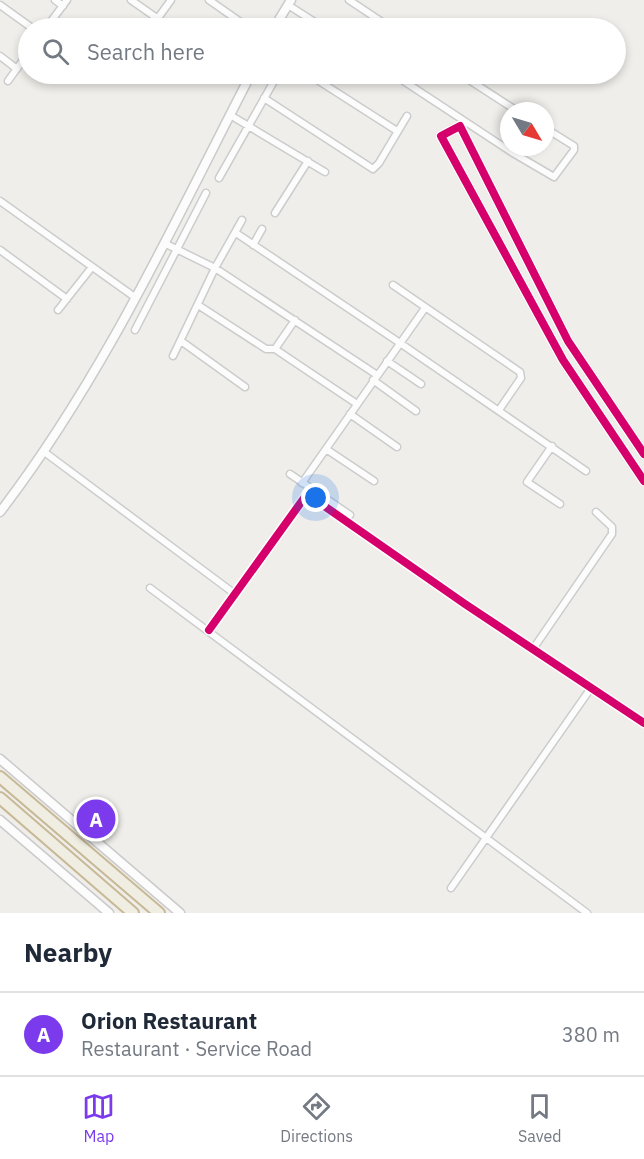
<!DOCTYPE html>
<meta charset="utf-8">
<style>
:root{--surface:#fff;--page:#f2f2f3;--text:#1f2937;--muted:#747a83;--line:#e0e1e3;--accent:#7c3aed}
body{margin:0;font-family:"IBM Plex Sans",sans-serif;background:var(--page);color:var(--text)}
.compass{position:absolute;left:500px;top:102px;width:54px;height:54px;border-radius:50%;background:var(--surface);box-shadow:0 3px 9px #0003;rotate:128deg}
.you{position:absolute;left:316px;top:498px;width:21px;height:21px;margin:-15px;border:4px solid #fff;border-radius:50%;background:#1a73e8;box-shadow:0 0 0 9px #1a73e833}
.badge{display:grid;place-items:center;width:39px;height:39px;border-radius:50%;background:var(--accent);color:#fff;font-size:20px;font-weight:700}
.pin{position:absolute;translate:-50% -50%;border:3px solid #fff;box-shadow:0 2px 6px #0006}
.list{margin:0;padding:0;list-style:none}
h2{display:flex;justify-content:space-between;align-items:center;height:78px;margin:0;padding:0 24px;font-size:26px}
h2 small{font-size:20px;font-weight:400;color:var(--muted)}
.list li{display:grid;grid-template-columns:39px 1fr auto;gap:18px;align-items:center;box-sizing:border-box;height:84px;padding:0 24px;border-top:2px solid var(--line)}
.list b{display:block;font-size:22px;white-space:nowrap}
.list p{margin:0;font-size:20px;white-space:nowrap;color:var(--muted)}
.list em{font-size:20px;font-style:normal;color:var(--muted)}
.icon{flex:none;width:33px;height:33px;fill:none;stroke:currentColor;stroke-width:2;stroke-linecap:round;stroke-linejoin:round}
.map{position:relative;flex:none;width:644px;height:913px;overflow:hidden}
.search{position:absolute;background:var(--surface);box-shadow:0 3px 9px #0003;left:18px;right:18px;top:18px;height:66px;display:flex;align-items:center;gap:15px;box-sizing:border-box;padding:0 21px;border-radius:33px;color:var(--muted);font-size:22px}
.sheet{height:162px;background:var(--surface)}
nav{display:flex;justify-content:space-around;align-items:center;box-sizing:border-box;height:84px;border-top:2px solid var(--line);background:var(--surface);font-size:16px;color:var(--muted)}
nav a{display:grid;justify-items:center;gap:3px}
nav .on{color:var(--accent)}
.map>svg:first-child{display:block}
</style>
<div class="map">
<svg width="644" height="913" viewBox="0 0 644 913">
<rect width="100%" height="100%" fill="#efeeea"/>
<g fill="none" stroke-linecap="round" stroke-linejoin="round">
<g stroke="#cbcccc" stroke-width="9">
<path id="street" d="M 55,0 L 63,6
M 131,0 L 171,28
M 209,0 L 249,28
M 349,0 L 391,28
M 0,5 L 32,28
M 288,5 L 324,28
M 158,18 L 171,0
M 46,28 L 67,0
M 0,56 L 17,69
M 238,74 L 248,80
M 308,74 L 397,131
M 393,74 L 513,153 L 554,177 L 574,150 L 574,146 L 545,128
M 460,74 L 517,111
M 8,81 L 28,53
M 264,98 L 373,169 L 379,163 L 407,116
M 230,115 L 325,172
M 219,178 L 278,74
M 0,201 L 136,298
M 275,213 L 308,161
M 236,233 L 400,343 L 586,471
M 164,243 L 215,268 L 377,375
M 253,245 L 262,229
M 0,250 L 67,299
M 393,285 L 520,372 L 521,378 L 499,410
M 198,305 L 266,349 L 275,349 L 295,320
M 58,310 L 92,267
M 135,330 L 206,193
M 181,341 L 245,387
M 275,349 L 357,404
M 173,356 L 215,268 L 242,220
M 387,361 L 421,384
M 373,380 L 416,411
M 350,414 L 397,447
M 552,446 L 527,482 L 560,504
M 326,449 L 374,481
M 43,451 L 235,594
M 290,474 L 350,515
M 302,483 L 425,308
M 150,588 L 587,913
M 209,630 L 307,494 L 465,604 L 644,723
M 533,649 L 612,534 L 612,527 L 596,512
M 451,888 L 591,688"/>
</g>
<g stroke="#cacacb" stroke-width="11">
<path id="secondary" d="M 274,28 L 291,0
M 644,454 L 568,341 L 460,126 L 441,136 L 563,360 L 644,481
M 0,512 C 103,378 174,223 251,74
M 0,759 L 180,913
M 0,820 L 109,913"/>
</g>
<g stroke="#c8b996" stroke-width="14">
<path id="highway" d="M 0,777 L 159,913
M 0,798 L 133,913"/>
</g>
<use href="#street" stroke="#fdfcfc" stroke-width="6"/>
<use href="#secondary" stroke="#fdfcfc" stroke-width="8"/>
<use href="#highway" stroke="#f0ede3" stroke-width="10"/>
<g stroke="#fff" stroke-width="11">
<path id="cycleway" d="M 644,454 L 568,341 L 460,126 L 441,136 L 563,360 L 644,481
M 209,630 L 307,494 L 465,604 L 644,723"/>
</g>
<use href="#cycleway" stroke="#d6006c" stroke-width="8"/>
</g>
</svg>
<svg class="compass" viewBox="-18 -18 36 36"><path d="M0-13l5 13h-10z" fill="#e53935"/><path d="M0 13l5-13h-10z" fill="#747a83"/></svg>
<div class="you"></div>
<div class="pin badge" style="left:96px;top:819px">A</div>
<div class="search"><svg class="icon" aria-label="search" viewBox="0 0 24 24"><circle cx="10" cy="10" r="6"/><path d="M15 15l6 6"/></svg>Search here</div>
</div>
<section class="sheet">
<h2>Nearby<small></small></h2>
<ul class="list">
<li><span class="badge">A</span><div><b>Orion Restaurant</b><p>Restaurant · Service Road</p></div><em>380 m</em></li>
</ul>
</section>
<nav>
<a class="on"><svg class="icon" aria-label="map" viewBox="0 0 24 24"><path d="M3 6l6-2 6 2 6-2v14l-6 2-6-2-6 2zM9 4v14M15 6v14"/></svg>Map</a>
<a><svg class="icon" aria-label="directions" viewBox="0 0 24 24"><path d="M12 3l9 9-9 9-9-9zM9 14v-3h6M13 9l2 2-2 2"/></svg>Directions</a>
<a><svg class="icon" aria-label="saved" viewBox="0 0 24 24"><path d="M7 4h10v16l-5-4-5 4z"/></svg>Saved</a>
</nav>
